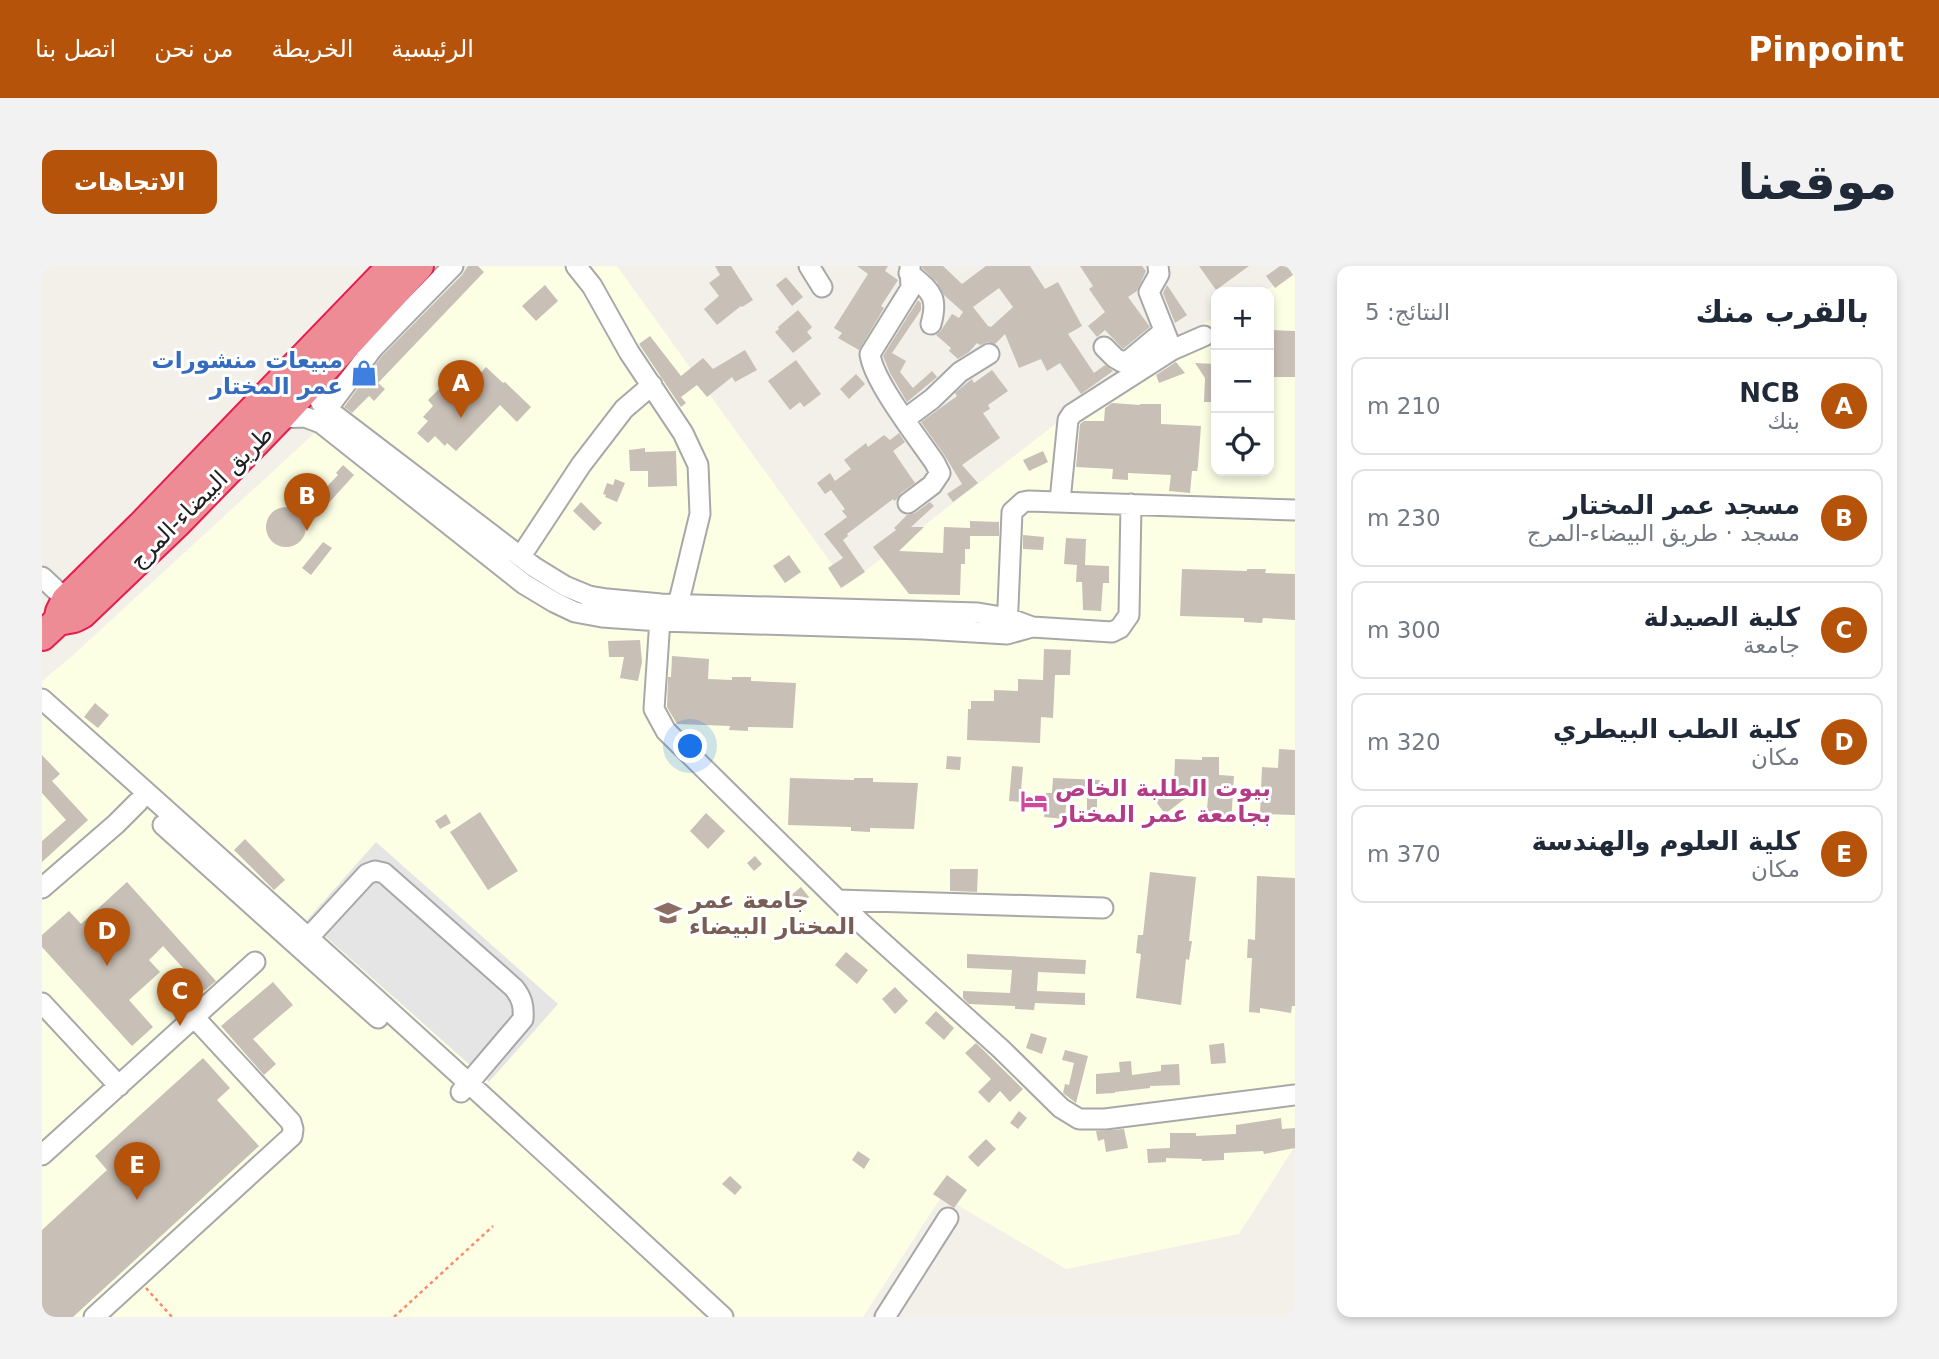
<!DOCTYPE html>
<html lang="ar">
<meta charset="utf-8">
<style>
:root{--surface:#fff;--page:#f2f2f3;--text:#1f2937;--muted:#747a83;--line:#e0e1e3;--accent:#b45309}
body{margin:0;font-family:"DejaVu Sans",Cairo,sans-serif;background:var(--page);color:var(--text);direction:rtl}
.controls{position:absolute;right:21px;top:21px;display:grid;overflow:hidden;border-radius:14px;box-shadow:0 4px 10px #0003}
.controls button{width:63px;height:63px;display:grid;place-items:center;padding:0;border:0;border-bottom:2px solid var(--line);background:var(--surface);color:var(--text);font:35px sans-serif}
.you{position:absolute;left:649px;top:481px;width:24px;height:24px;margin:-18px;border:5px solid #fff;border-radius:50%;background:#1a73e8;box-shadow:0 0 0 10px #1a73e833}
.badge{display:grid;place-items:center;width:46px;height:46px;border-radius:50%;background:var(--accent);color:#fff;font-size:23px;font-weight:700}
.pin{position:absolute;translate:-50% -58px;filter:drop-shadow(0 2px 4px #0008)}
.pin::after{content:'';position:absolute;top:37px;width:24px;height:21px;background:inherit;clip-path:polygon(0 0,100% 0,50% 100%)}
.list{margin:0;padding:0;list-style:none}
h2{display:flex;justify-content:space-between;align-items:center;height:91px;margin:0;padding:0 28px;font-size:30px}
h2 small{font-size:23px;font-weight:400;color:var(--muted)}
.list li{display:grid;grid-template-columns:46px 1fr auto;gap:21px;align-items:center;box-sizing:border-box;height:98px;margin:0 14px 14px;padding:0 14px;border:2px solid var(--line);border-radius:14px}
.list b{display:block;font-size:26px;white-space:nowrap}
.list p{margin:0;font-size:23px;white-space:nowrap;color:var(--muted)}
.list em{font-size:23px;font-style:normal;color:var(--muted)}
.icon{flex:none;width:38px;height:38px;fill:none;stroke:currentColor;stroke-width:2;stroke-linecap:round;stroke-linejoin:round}
.map{position:relative;flex:none;width:1253px;height:1051px;overflow:hidden;direction:ltr;border-radius:14px}
header{display:flex;align-items:center;gap:42px;box-sizing:border-box;height:98px;padding:0 35px;background:var(--accent);color:#fff}
header strong{font-size:33px}
nav{display:flex;gap:38px;margin-inline-start:auto;font-size:24px}
.intro{display:flex;align-items:center;justify-content:space-between;box-sizing:border-box;height:168px;padding:0 42px}
h1{margin:0;font-size:49px}
.button{padding:18px 32px;border-radius:14px;background:var(--accent);color:#fff;font-size:24px;font-weight:700}
main{display:flex;gap:42px;padding:0 42px}
aside{flex:1;background:var(--surface);border-radius:14px;box-shadow:0 4px 10px #0003}
.map>svg:first-child{display:block}
</style>
<header>
<strong>Pinpoint</strong>
<nav><a>الرئيسية</a><a>الخريطة</a><a>من نحن</a><a>اتصل بنا</a></nav>
</header>
<div class="intro"><h1>موقعنا</h1><a class="button">الاتجاهات</a></div>
<main>
<aside>
<h2>بالقرب منك<small>النتائج: 5</small></h2>
<ul class="list">
<li><span class="badge">A</span><div><b>NCB</b><p>بنك</p></div><em>210 m</em></li>
<li><span class="badge">B</span><div><b>مسجد عمر المختار</b><p>مسجد · طريق البيضاء-المرج</p></div><em>230 m</em></li>
<li><span class="badge">C</span><div><b>كلية الصيدلة</b><p>جامعة</p></div><em>300 m</em></li>
<li><span class="badge">D</span><div><b>كلية الطب البيطري</b><p>مكان</p></div><em>320 m</em></li>
<li><span class="badge">E</span><div><b>كلية العلوم والهندسة</b><p>مكان</p></div><em>370 m</em></li>
</ul>
</aside>
<div class="map">
<svg width="1253" height="1051" viewBox="0 0 1253 1051">
<rect width="100%" height="100%" fill="#f2f0e8"/>
<path fill="#fcffe4" d="M 428,0 L 575,0 L 805,319 L 1037,140 L 1147,65 L 1174,51 L 1174,205 L 1227,205 L 1227,26 L 1220,26 L 1253,8 L 1253,880 L 1197,968 L 1024,1003 L 900,930 L 821,1051 L 0,1051 L 0,415 L 30,390 L 278,162 Z"/>
<path fill="#e5e5e5" d="M 334,576 L 516,738 L 447,816 L 265,654 Z"/>
<path fill="#c8bfb6" fill-rule="evenodd" d="M 426,0 L 436,0 L 442,6 L 336,117 L 343,123 L 332,135 L 327,130 L 310,147 L 302,141 L 340,90 L 420,9 Z
M 673,0 L 689,0 L 711,34 L 700,41 L 699,40 L 675,59 L 662,43 L 677,30 L 667,17 L 678,9 Z
M 815,0 L 846,0 L 843,5 L 856,14 L 839,40 L 842,42 L 817,84 L 796,72 L 800,67 L 792,62 L 826,8 Z
M 880,0 L 901,0 L 920,18 L 944,0 L 988,0 L 1003,23 L 1016,16 L 1040,60 L 1026,68 L 1052,107 L 1063,99 L 1071,105 L 1039,128 L 1018,97 L 1005,105 L 999,93 L 977,102 L 963,68 L 953,78 L 946,76 L 938,79 L 935,77 L 927,86 L 916,93 L 907,85 L 909,82 L 894,69 L 898,66 L 910,48 L 917,52 L 921,46 L 902,29 L 895,16 L 880,2 ZM 957,22 L 971,41 L 949,61 L 946,60 L 931,41 Z
M 1038,0 L 1100,0 L 1104,5 L 1095,25 L 1086,31 L 1108,61 L 1081,83 L 1063,64 L 1055,71 L 1046,60 L 1063,46 L 1047,23 L 1051,20 Z
M 1157,0 L 1207,0 L 1174,24 Z
M 1238,0 L 1245,0 L 1251,9 L 1233,22 L 1224,10 Z
M 744,11 L 761,31 L 750,40 L 734,19 Z
M 503,19 L 516,35 L 494,55 L 480,40 Z
M 1125,19 L 1145,49 L 1133,57 L 1121,27 Z
M 876,34 L 879,37 L 879,44 L 850,87 L 864,95 L 858,106 L 871,122 L 890,105 L 895,111 L 865,136 L 848,107 L 841,90 Z
M 756,44 L 770,61 L 765,66 L 770,72 L 751,87 L 733,66 L 737,63 L 736,61 Z
M 1227,64 L 1253,65 L 1253,111 L 1227,111 Z
M 608,70 L 639,110 L 661,92 L 671,103 L 703,84 L 715,104 L 693,116 L 690,111 L 665,131 L 655,119 L 639,131 L 644,137 L 639,141 L 597,78 Z
M 754,94 L 779,128 L 762,141 L 758,136 L 748,144 L 726,115 Z
M 1134,96 L 1143,107 L 1117,117 L 1114,109 Z
M 1153,97 L 1174,98 L 1174,136 L 1162,136 L 1163,112 Z
M 444,101 L 461,117 L 463,116 L 489,141 L 475,156 L 458,139 L 414,185 L 405,177 L 403,180 L 393,170 L 386,177 L 375,167 L 386,155 L 381,151 L 391,140 L 386,134 L 397,123 L 403,128 L 411,119 L 417,124 L 420,121 L 423,124 Z
M 950,104 L 966,125 L 946,139 L 948,143 L 941,147 L 958,172 L 920,199 L 936,217 L 911,236 L 905,228 L 920,218 L 903,190 L 879,156 L 915,130 L 913,127 L 926,116 L 930,113 L 932,117 Z
M 814,108 L 823,118 L 807,133 L 798,123 Z
M 1070,137 L 1098,139 L 1098,138 L 1119,138 L 1119,158 L 1159,160 L 1156,200 L 1155,205 L 1150,205 L 1148,227 L 1127,225 L 1129,209 L 1086,207 L 1086,214 L 1070,213 L 1071,203 L 1034,201 L 1038,158 L 1042,155 L 1062,155 L 1063,142 Z
M 857,167 L 863,176 L 851,185 L 873,217 L 859,227 L 854,234 L 852,235 L 851,233 L 805,268 L 806,270 L 801,274 L 823,306 L 799,322 L 786,302 L 801,292 L 782,268 L 805,251 L 800,245 L 803,243 L 789,224 L 783,228 L 775,217 L 788,207 L 793,215 L 809,203 L 802,194 L 824,177 L 826,181 L 842,169 L 848,174 Z
M 603,182 L 603,186 L 634,185 L 635,220 L 606,221 L 606,205 L 588,205 L 587,184 Z
M 1001,185 L 1006,196 L 987,205 L 981,194 Z
M 301,199 L 312,209 L 284,240 L 275,231 L 296,209 L 294,207 Z
M 573,213 L 583,217 L 575,236 L 563,231 L 564,229 L 561,228 L 565,217 L 571,219 Z
M 539,236 L 560,257 L 552,265 L 531,245 Z
M 888,236 L 892,240 L 869,261 L 882,261 L 857,285 L 901,287 L 902,261 L 928,262 L 928,255 L 957,256 L 957,270 L 928,270 L 928,283 L 923,283 L 923,298 L 919,298 L 918,329 L 867,328 L 831,281 L 854,264 L 852,262 L 865,249 L 873,247 Z
M224 261a20 20 0 1 1 40 0a20 20 0 1 1-40 0Z
M 981,269 L 1002,271 L 1001,284 L 981,283 Z
M 1024,272 L 1044,273 L 1043,299 L 1067,300 L 1067,317 L 1061,317 L 1059,345 L 1041,344 L 1040,316 L 1034,316 L 1035,299 L 1022,298 Z
M 281,276 L 290,282 L 269,309 L 260,302 Z
M 747,289 L 759,306 L 743,317 L 731,300 Z
M 1140,303 L 1205,305 L 1205,303 L 1224,303 L 1223,307 L 1253,308 L 1253,354 L 1221,352 L 1220,357 L 1202,356 L 1202,352 L 1138,350 Z
M 598,374 L 600,396 L 596,415 L 578,412 L 582,391 L 567,391 L 566,375 Z
M 1002,383 L 1029,384 L 1028,409 L 1013,409 L 1011,452 L 999,451 L 998,477 L 925,474 L 926,443 L 929,443 L 929,435 L 952,435 L 952,424 L 976,425 L 976,413 L 1001,414 Z
M 630,390 L 667,393 L 666,413 L 690,414 L 690,411 L 709,411 L 709,415 L 754,417 L 751,462 L 706,461 L 706,465 L 687,464 L 688,460 L 635,458 L 625,441 L 626,411 L 629,411 Z
M 53,437 L 67,449 L 56,462 L 42,451 Z
M 1237,483 L 1253,484 L 1253,549 L 1218,548 L 1220,501 L 1236,502 Z
M 0,489 L 18,508 L 10,515 L 46,554 L 0,596 L 0,575 L 24,554 L 0,527 Z
M 905,490 L 919,491 L 918,504 L 904,503 Z
M 1160,491 L 1177,491 L 1177,509 L 1192,510 L 1189,558 L 1164,556 L 1166,531 L 1145,531 L 1123,548 L 1112,533 L 1132,517 L 1133,493 L 1160,494 Z
M 970,500 L 981,501 L 978,536 L 967,535 Z
M 748,512 L 812,514 L 812,512 L 831,512 L 831,516 L 876,517 L 872,563 L 828,562 L 828,566 L 809,565 L 809,561 L 746,559 Z
M 1011,512 L 1058,514 L 1058,530 L 1055,530 L 1055,545 L 1045,545 L 1045,530 L 1025,529 L 1023,553 L 1002,551 L 1004,527 L 1010,527 Z
M 438,546 L 476,605 L 446,624 L 408,566 Z
M 664,547 L 683,565 L 666,583 L 648,565 Z
M 404,548 L 409,557 L 398,563 L 393,555 Z
M 203,573 L 243,614 L 232,624 L 192,584 Z
M 713,590 L 720,598 L 712,605 L 705,597 Z
M 908,603 L 936,603 L 935,626 L 908,625 Z
M 1108,606 L 1154,611 L 1147,675 L 1150,675 L 1147,694 L 1144,693 L 1139,739 L 1094,732 L 1099,688 L 1094,687 L 1096,669 L 1101,669 Z
M 1215,610 L 1253,612 L 1253,740 L 1250,740 L 1249,747 L 1218,742 L 1218,747 L 1207,746 L 1210,692 L 1205,692 L 1206,673 L 1213,674 Z
M 85,616 L 174,715 L 162,725 L 121,680 L 107,694 L 118,706 L 87,734 L 111,761 L 90,780 L 0,681 L 0,669 L 27,645 L 39,658 Z
M 759,621 L 767,631 L 756,641 L 747,631 Z
M 804,686 L 826,704 L 815,718 L 793,699 Z
M 925,688 L 1044,694 L 1043,708 L 996,706 L 995,725 L 1043,727 L 1043,739 L 993,737 L 992,744 L 973,743 L 973,740 L 927,738 L 921,732 L 921,725 L 968,727 L 970,704 L 925,702 Z
M 231,716 L 251,739 L 211,773 L 234,798 L 222,809 L 179,760 Z
M 853,721 L 866,735 L 853,748 L 840,733 Z
M 894,745 L 912,762 L 902,774 L 883,757 Z
M 989,767 L 1005,772 L 1000,788 L 984,782 Z
M 934,777 L 981,823 L 968,836 L 958,825 L 947,837 L 936,826 L 949,813 L 923,787 Z
M 1182,777 L 1184,797 L 1169,798 L 1167,779 Z
M 1023,784 L 1046,790 L 1034,837 L 1021,827 L 1023,818 L 1027,819 L 1032,797 L 1020,794 Z
M 161,792 L 188,822 L 175,834 L 217,880 L 31,1051 L 0,1051 L 0,964 L 65,904 L 53,890 Z
M 1089,795 L 1090,809 L 1119,805 L 1119,799 L 1137,798 L 1138,819 L 1108,820 L 1108,822 L 1073,826 L 1073,827 L 1054,828 L 1054,808 L 1078,806 L 1077,796 Z
M 977,845 L 985,852 L 976,863 L 968,857 Z
M 1239,852 L 1240,863 L 1253,862 L 1253,882 L 1222,888 L 1221,885 L 1182,887 L 1182,894 L 1160,895 L 1160,893 L 1124,892 L 1124,896 L 1106,897 L 1105,883 L 1128,882 L 1128,867 L 1154,867 L 1154,870 L 1194,868 L 1194,859 Z
M 1082,863 L 1086,882 L 1064,886 L 1062,873 L 1056,875 L 1054,865 Z
M 944,873 L 954,883 L 936,901 L 926,891 Z
M 816,885 L 828,893 L 822,903 L 810,894 Z
M 905,909 L 925,924 L 912,942 L 891,928 Z
M 688,910 L 700,921 L 693,929 L 680,918 Z"/>
<g fill="none" stroke-linecap="round" stroke-linejoin="round">
<g stroke="#a8a8a8" stroke-width="23">
<path id="minor" d="M 534,0 L 550,20 L 587,86 L 641,167 L 656,199 L 658,248 L 636,339
M 767,0 L 780,21
M 1116,0 L 1117,8 L 1107,26 L 1130,84
M 867,7 C 888,25 897,29 889,58
M 306,77 L 331,82 L 411,0
M 1062,81 L 1073,92 L 1080,96 L 1087,94 L 1122,65
M 268,118 L 281,140 L 492,301 L 523,320 L 547,330 L 565,333 L 619,338 L 936,347 L 966,352 L 990,361 L 1070,366 L 1078,362 L 1087,349 L 1089,238
M 285,143 L 331,82
M 237,152 L 263,151 L 279,157 L 482,318 L 512,336 L 533,346 L 560,351 L 618,355 L 880,363 L 965,368 L 990,361
M 863,153 L 890,133 L 918,106 L 947,88
M 1018,235 L 1026,154 L 1030,148 L 1130,84 L 1162,70
M 866,237 L 890,219 L 898,207 L 893,197 C 876,172 831,115 828,88 L 869,22 L 868,0
M 479,290 L 539,199 L 582,143 L 610,119
M 0,311 L 31,340
M 619,338 L 612,443 L 624,465 L 818,656 L 959,783 L 1019,842 L 1037,853 L 1063,853 L 1253,829
M 965,364 L 970,246 L 981,236 L 986,235 L 1253,244
M 0,433 C 229,637 456,842 681,1051
M 121,559 L 336,752
M 0,622 L 74,558 L 96,536
M 796,634 L 1061,642
M 267,671 L 325,608 L 333,605 L 342,607 L 472,722 C 480,732 482,740 481,753 L 419,826
M 0,737 L 77,820
M 0,889 L 213,696
M 52,1051 L 250,870 L 251,863 L 249,856 L 152,751
M 843,1051 L 906,952"/>
</g>
<g stroke="#e71d4f" stroke-width="32">
<path id="highway" d="M 16,355 L 18,346 L 24,334 L 99,260 L 350,0
M 0,370 L 16,355 L 32,352 L 40,348 L 134,258 L 237,152 L 377,0"/>
</g>
<path stroke="#ff896c" stroke-width="2.5" stroke-dasharray="3.5 3.5" stroke-linecap="butt" d="M 104,1022 L 130,1051
M 352,1051 L 451,960"/>
<use href="#minor" stroke="#fff" stroke-width="19"/>
<use href="#highway" stroke="#ed8c94" stroke-width="28"/>
</g>
<defs>
<g id="shop-bare" transform="scale(2.1)"><path d="M-5-2.5h2.3a2.7 3.5 0 0 1 5.4 0H5L5.5 6h-11ZM-1.5-2.5h3a1.5 2.3 0 0 0-3 0Z" fill="#3f7fe0" stroke="#fff" stroke-width="2.5" paint-order="stroke"/></g>
<g id="hotel-bare" transform="scale(2.1)"><path d="M-6-4.5h1.5V1H6V5H4.5V3h-9V5H-6ZM-4 0a1.8 1.8 0 1 1 3.6 0ZM.5 0V-2.5h3Q6-2.5 6 0Z" fill="#d1479c" stroke="#fff" stroke-width="2.5" paint-order="stroke"/></g>
<g id="university-bare" transform="scale(2.1)"><path d="M0-5L7-2L0 1L-7-2ZM-4 1L0 2.5L4 1V4Q0 6-4 4Z" fill="#8d6e63" stroke="#fff" stroke-width="2.5" paint-order="stroke"/></g>
</defs>
<g fill-rule="evenodd">
<use href="#shop-bare" x="322" y="107"/>
<use href="#hotel-bare" x="992" y="535"/>
<use href="#university-bare" x="626" y="647"/>
</g>
<g text-anchor="middle" stroke-width="6" stroke-linejoin="round" paint-order="stroke">
<g font-size="23" font-weight="bold" fill="#366cbe" stroke="#fff" text-anchor="end">
<text x="301" y="102">مبيعات منشورات<tspan x="301" dy="26">عمر المختار</tspan></text>
</g>
<g font-size="23" fill="#212121" stroke="#fff">
<text transform="translate(159 231) rotate(-45)" y="8">طريق البيضاء-المرج</text>
</g>
<g font-size="23" font-weight="bold" fill="#b23c85" stroke="#fff" text-anchor="start">
<text x="1013" y="530">بيوت الطلبة الخاص<tspan x="1013" dy="26">بجامعة عمر المختار</tspan></text>
</g>
<g font-size="23" font-weight="bold" fill="#785e54" stroke="#fff" text-anchor="start">
<text x="647" y="642">جامعة عمر<tspan x="647" dy="26">المختار البيضاء</tspan></text>
</g>
</g>
</svg>
<div class="controls">
<button>+</button>
<button>−</button>
<button><svg class="icon" aria-label="locate" viewBox="0 0 24 24"><circle cx="12" cy="12" r="6"/><path d="M12 2v4M12 18v4M2 12h4M18 12h4"/></svg></button>
</div>
<div class="you"></div>
<div class="pin badge" style="left:419px;top:152px">A</div>
<div class="pin badge" style="left:265px;top:265px">B</div>
<div class="pin badge" style="left:138px;top:760px">C</div>
<div class="pin badge" style="left:65px;top:700px">D</div>
<div class="pin badge" style="left:95px;top:934px">E</div>
</div>
</main>
